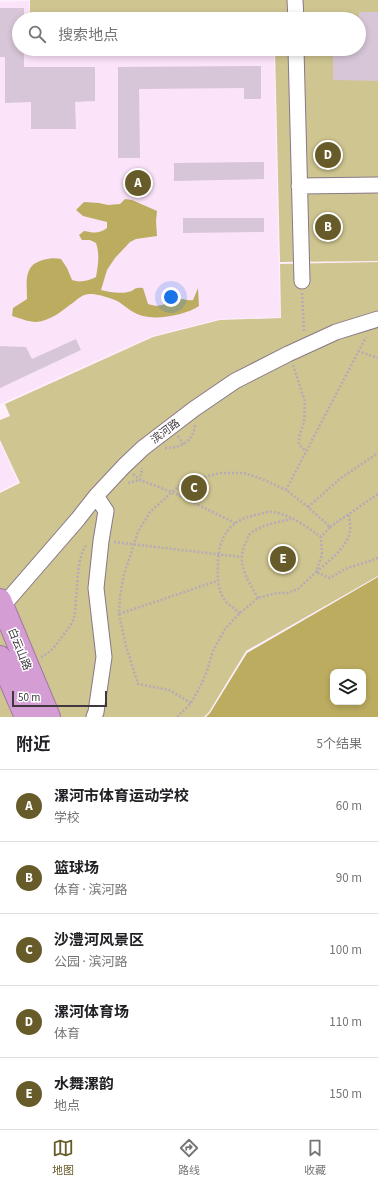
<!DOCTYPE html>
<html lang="zh">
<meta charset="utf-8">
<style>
:root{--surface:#fff;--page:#f6f6f6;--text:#202124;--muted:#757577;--line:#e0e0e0;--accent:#675c29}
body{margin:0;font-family:"Source Sans 3","Noto Sans SC",sans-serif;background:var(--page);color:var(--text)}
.controls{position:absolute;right:12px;bottom:12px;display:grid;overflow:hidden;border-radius:8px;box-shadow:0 2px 6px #0003}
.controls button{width:36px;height:36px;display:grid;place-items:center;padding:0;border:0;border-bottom:1px solid var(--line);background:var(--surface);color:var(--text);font:20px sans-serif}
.scale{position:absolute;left:12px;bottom:10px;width:95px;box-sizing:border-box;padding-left:4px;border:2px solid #3f383f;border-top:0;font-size:11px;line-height:14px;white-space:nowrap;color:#3f383f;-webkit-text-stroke:3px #fff;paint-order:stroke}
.you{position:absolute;left:171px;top:297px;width:14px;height:14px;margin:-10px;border:3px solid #fff;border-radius:50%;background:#1a73e8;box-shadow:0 0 0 6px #1a73e833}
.badge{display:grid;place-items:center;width:26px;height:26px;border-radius:50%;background:var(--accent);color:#fff;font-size:13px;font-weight:700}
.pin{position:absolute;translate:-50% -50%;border:2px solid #fff;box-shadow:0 1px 4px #0006}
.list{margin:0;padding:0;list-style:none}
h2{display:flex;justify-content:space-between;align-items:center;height:52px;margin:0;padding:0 16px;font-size:17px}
h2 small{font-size:13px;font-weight:400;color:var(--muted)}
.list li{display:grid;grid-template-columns:26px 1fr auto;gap:12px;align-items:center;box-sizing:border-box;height:72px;padding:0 16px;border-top:1px solid var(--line)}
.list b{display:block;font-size:15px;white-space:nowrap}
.list p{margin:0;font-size:13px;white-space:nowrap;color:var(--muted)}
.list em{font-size:13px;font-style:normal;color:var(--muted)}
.icon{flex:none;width:22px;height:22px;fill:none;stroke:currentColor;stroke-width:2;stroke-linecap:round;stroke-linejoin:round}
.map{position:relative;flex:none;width:378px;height:717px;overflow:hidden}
.search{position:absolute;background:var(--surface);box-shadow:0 2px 6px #0003;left:12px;right:12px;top:12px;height:44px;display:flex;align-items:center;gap:10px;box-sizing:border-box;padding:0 14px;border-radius:22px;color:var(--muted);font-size:15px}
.sheet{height:412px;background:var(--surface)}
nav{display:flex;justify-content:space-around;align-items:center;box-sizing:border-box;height:56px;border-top:1px solid var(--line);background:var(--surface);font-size:11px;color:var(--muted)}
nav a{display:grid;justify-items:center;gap:2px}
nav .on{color:var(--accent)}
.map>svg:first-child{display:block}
</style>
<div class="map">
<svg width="378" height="717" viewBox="0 0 378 717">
<rect width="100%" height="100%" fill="#feeffd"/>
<path fill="#fbe3fa" d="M 29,1 L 30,19 L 19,19 L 19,49 L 274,49 L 280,317 L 220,319 L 152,336 L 0,404 L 0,2 Z
M 0,443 L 18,482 L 0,491 Z"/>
<path fill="#cfc590" d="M 0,0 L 378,0 L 378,261 L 280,262 L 275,49 L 359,49 L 359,19 L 274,19 L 274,18 L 30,19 L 30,0 Z
M 378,262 L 378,576 L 246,651 L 209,712 L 204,717 L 0,717 L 0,493 L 20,483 L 0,440 L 0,420 L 10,416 L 5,404 L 153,337 L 220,320 L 281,318 L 280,264 Z"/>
<path fill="#bcac60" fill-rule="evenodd" d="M 125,199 L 132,200 L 157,211 L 156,221 L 157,236 L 136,239 L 130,242 L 115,258 L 107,270 L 101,290 C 109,292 119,294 128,292 C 135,291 133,287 143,288 L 148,304 C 163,309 164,302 177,299 C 182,298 187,301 193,300 L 198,288 L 199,306 C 186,315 158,320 143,316 C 134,314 126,307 119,302 C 115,299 95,293 90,294 C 83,294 79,298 74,302 C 63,310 51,321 36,322 C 29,322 19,318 12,316 L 13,308 L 27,299 C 27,283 23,265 43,260 C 50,258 55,258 61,259 L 67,268 L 72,280 C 80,283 88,281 96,277 C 98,265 100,255 96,243 L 90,240 L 82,240 L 79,235 L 84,231 C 94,233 98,234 107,228 L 107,222 L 83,216 L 76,210 L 84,202 L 99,203 L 108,205 L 120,204 Z
M 378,577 L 378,717 L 206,717 L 210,713 L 247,653 ZM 333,672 L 363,672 L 363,702 L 333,702 Z"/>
<path fill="#d7c6d7" d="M 0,8 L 24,8 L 24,19 L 19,19 L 19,49 L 24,49 L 24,67 L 95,67 L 95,101 L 75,102 L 76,129 L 31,129 L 31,102 L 5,103 L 5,57 L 0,57 Z
M 359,12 L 378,12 L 378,81 L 333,80 L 333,49 L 359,49 Z
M 261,66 L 261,99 L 244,99 L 244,88 L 139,89 L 140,158 L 118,158 L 118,67 Z
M 264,162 L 264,179 L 174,181 L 174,163 Z
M 183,218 L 264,218 L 264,232 L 183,233 Z
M 76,339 L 81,350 L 0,388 L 0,346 L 26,347 L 32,359 Z"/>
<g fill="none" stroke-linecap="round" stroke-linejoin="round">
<g stroke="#887888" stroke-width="17">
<path id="street" d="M 295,0 L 296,19
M 296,49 L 302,281
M 299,186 L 378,185
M 0,609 L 78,519 L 96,496 L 124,466 L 143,448 L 194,409 L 235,381 L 288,354 L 336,332 L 378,319
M 94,717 L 96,712 L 104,657 L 96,588 L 101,541 L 106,511 L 96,496"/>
</g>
<g stroke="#a07aa0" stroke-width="24">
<path id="highway" d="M 0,600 L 49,717
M 0,657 L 26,717"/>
</g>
<path stroke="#b6aab6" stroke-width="2.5" stroke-dasharray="2 2" stroke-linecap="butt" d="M 302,293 L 304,332
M 358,351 L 378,358
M 293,365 L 305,402 L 304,422 L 299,437 L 299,445 L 306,451
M 178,436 L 183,444
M 165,448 C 181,448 193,442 195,425
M 133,474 L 140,480 L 172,492 L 235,523
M 128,483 L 140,480 L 142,468
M 308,507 L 341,478 L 378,453
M 349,515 C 349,520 351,526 350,531 C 348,547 328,562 316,572 L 330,578 L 345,569 L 373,560 L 378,558
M 330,527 L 378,494
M 114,542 L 241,557
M 258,598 C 248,580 235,563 246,542 C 247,539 249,534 252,532 C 263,525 278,522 291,519
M 240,613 C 235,609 227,604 224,599 C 218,589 217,578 218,566 C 218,540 227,521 255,515 C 260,514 268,511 273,512 C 291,515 307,527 321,537
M 119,614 L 217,581
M 41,657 C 50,653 56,645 61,638 C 65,632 73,624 74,617 C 78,600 75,556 87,545
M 191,703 L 169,690 L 138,684 L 126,646 L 119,614 L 120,596 L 124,574 L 138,532 L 150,512 L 181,484 L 198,478 L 221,473 L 244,473 L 262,479 L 286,490
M 177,717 L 191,703 L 200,687 L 207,671 L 213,651 L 225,629 L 240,613 L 258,598 L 277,593 L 287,593 L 298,589 L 316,572 L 322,555 L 321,537 L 330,527 L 308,507 L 286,490 L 366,337"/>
<use href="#street" stroke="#fff" stroke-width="15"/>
<use href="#highway" stroke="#d49ed4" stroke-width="22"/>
</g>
<g text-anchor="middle" stroke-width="3" stroke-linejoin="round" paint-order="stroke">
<g font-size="11" fill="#3f383f" stroke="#fff">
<text transform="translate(165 431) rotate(-37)" y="4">滨河路</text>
<text transform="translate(20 649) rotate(68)" y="4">白云山路</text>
</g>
</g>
</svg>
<div class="controls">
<button><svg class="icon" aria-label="layers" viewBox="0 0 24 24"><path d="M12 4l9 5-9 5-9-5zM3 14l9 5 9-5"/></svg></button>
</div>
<div class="scale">50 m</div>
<div class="you"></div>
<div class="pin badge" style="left:138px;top:183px">A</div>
<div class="pin badge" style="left:328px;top:227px">B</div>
<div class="pin badge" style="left:194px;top:488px">C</div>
<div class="pin badge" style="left:328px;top:155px">D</div>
<div class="pin badge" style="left:283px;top:559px">E</div>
<div class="search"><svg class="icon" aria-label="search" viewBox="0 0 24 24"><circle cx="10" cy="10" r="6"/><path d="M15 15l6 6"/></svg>搜索地点</div>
</div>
<section class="sheet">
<h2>附近<small>5个结果</small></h2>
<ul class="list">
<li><span class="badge">A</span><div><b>漯河市体育运动学校</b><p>学校</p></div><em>60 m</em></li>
<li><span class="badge">B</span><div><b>篮球场</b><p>体育 · 滨河路</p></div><em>90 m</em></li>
<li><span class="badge">C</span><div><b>沙澧河风景区</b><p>公园 · 滨河路</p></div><em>100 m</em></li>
<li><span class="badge">D</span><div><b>漯河体育场</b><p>体育</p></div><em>110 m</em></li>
<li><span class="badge">E</span><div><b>水舞漯韵</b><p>地点</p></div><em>150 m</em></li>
</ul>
</section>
<nav>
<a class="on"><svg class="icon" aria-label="map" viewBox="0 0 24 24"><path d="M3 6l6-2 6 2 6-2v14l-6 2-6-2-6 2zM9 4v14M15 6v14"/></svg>地图</a>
<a><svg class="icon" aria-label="directions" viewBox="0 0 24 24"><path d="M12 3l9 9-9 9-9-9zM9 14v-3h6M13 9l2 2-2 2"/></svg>路线</a>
<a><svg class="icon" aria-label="saved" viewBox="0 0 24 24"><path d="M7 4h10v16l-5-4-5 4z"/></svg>收藏</a>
</nav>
